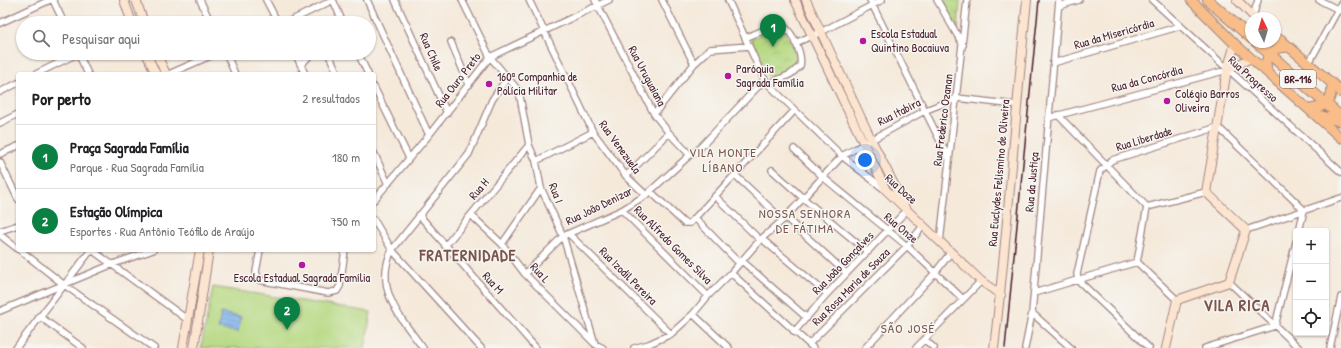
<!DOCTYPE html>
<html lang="pt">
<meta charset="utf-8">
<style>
:root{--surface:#fff;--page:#f2f2f2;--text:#202124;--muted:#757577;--line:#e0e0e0;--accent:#0b8043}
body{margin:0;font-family:"Patrick Hand",sans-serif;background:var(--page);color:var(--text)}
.controls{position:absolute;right:12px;bottom:12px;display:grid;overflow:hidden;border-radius:4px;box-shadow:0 1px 3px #0004}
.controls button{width:36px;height:36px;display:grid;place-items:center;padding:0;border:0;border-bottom:1px solid var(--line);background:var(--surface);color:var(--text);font:20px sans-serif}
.compass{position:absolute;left:1245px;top:12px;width:36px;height:36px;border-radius:50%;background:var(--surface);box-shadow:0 1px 3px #0004;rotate:355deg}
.you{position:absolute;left:865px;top:160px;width:14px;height:14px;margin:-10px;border:3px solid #fff;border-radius:50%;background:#1a73e8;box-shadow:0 0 0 6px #1a73e833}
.badge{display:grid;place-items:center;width:26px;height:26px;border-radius:50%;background:var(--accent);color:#fff;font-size:13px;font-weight:700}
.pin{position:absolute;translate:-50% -33px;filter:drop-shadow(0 1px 2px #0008)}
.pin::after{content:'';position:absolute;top:21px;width:14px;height:12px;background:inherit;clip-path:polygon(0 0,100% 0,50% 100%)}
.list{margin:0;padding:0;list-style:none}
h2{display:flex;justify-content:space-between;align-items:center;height:52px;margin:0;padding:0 16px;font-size:17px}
h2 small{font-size:13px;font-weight:400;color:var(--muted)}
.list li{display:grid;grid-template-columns:26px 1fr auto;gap:12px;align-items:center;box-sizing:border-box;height:64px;padding:0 16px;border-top:1px solid var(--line)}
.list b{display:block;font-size:15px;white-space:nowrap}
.list p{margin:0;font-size:13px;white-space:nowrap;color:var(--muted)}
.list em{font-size:13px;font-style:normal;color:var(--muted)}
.icon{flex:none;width:22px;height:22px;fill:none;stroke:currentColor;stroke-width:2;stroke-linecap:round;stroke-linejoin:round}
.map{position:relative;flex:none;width:1341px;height:348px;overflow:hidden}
.search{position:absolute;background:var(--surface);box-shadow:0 1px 3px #0004;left:16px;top:16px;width:360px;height:44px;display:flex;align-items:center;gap:10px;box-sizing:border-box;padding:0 14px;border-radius:22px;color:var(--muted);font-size:15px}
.panel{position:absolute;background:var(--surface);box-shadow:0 1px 3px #0004;left:16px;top:72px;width:360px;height:180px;border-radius:4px}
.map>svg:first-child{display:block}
</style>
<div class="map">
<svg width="1341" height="348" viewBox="0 0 1341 348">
<defs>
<pattern id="park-crowns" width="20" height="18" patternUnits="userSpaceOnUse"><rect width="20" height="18" fill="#b5d880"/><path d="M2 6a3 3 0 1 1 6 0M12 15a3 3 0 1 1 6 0" fill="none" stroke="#9db96f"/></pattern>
<pattern id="water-rules" width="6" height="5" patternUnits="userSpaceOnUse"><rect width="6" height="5" fill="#7cb2eb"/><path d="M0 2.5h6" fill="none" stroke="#6890bf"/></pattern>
</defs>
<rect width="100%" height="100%" fill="#f6f6f2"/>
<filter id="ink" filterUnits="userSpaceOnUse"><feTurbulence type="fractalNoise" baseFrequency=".025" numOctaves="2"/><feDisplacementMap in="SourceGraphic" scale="8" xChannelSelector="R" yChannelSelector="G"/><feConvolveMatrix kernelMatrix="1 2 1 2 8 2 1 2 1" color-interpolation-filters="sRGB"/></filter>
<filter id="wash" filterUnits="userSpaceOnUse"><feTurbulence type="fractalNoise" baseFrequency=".012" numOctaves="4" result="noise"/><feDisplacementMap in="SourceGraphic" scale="16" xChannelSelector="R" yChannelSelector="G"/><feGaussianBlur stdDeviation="0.9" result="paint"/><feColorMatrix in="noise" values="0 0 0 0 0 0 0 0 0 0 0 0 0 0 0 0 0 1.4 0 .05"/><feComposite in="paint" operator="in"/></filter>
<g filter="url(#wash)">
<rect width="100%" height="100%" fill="#f5e9da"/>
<path fill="url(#park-crowns)" stroke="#807c56" d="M 943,0 L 960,0 L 958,30 Z
M 775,26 L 784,30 C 790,42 801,55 795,69 L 770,80 L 751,39 Z"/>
<path fill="#b5d880" stroke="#807c56" d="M 213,287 L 371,312 L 365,348 L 201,348 Z"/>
<path fill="url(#water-rules)" stroke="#63688b" d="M 221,313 L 241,317 L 238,332 L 218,329 Z"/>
</g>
<g filter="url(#ink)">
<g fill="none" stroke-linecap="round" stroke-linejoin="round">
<g stroke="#a08482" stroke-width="8">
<path id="street" d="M 53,0 L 64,23
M 200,0 L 211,23
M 266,0 L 278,23
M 333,0 L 343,23
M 367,0 L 429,135
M 395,0 L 447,113
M 462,0 L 490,57 L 519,91 L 529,145 L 536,161 L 541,188 L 563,236 L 595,344
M 529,0 L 593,132 L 626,176 L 646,195
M 595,0 L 654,114 L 669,133 L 690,155
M 662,0 L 694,64
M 728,0 L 762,75 L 768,84 L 842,156 L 884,189
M 870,0 L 949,159
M 937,0 L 963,45
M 1059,0 L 1032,313 L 1071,348
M 1152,0 L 1341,172
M 1319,0 L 1341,11
M 1059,6 L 1079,0
M 1253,16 L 1258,0
M 0,23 L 50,0
M 286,23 L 333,0
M 745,38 L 778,24 C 791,26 803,54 800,66 L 791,74 L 768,84
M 451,42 L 469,85
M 795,43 L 821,32 L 882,0
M 78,53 L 88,74
M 226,53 L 235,74
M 295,53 L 305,74
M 328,53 L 338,74
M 358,53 L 368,74
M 1053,63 L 1181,26
M 1309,63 L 1341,4
M 301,65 L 312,53
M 36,74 L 79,53
M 169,74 L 217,53
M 374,87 L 409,158
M 0,92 L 18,83
M 654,114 L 694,64 L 710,49 L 749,46
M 1058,115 L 1147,207
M 1048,118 L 1227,70
M 0,123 L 18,114
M 794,149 L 823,177 L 907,246 L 963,299
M 374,153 L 388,184
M 0,154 L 18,146
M 536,161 L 593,132
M 0,162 L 18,199
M 772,170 L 803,198 L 868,252
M 735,175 L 783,220
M 626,176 L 669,133
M 650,191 L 684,223 L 690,223 L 794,111
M 715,196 L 760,240
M 374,200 L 429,135 L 490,57 L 609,0
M 622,210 L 708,296
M 419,215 L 536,348
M 471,215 L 502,244 L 525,274 L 595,344 L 603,348
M 785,217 L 846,273
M 696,219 L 739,263
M 374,220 L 392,250 L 481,348
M 1246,230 L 1341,198
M 0,231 L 18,225
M 569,234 L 671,334
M 0,235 L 18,249
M 762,239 L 827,294
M 940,242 L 967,0
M 502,244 L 541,188
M 445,246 L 529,145
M 20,250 L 63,284 L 154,348
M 92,250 L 188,320
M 260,250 L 256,272 L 259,280 L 328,293 L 337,291 L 340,286 L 345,250
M 741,260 L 807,318
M 731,273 L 813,348
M 525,274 L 563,236 L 622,210 L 646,195 L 690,155 L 695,153 L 765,79
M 1229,282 L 1299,348
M 1034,293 L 1137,262
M 1177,300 L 1137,262 L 1147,207 L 1206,192
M 0,311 L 113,264 L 153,250
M 693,314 L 729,348
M 39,316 L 83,348
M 794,332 L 827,294 L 907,210
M 925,340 L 934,348
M 809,344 L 907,246 L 923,226
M 16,348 L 91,250
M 423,348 C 401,318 373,289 392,250 L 469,154 L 492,100 L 507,78
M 634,348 L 649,344 L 671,334 L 693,314 L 708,296 L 731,273 L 760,240 L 783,220 L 842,156 L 926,110 L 957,98 L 1016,105
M 865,348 L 935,273 L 951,252
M 916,348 L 981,281
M 1025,348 L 1032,313
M 1149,348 L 1078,280 L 1077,274 L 1100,171 L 1112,160 L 1218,127 L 1304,210 L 1299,231
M 1205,348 L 1275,326 L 1296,242
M 1330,348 L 1341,297"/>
</g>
<g stroke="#a08482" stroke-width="10">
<path id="secondary" d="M 124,0 L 132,23
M 136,0 L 144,23
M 795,0 L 886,190 L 981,281 L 1001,295
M 806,0 L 871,139 L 904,204
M 1237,0 L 1255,18
M 146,53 L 156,74
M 156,53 L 166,74
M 1227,70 L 1251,58
M 183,348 L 200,250
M 194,348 L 209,250
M 994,348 C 1008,232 1015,116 1027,0
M 1166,348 L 1177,300 L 1229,282 L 1246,230 L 1206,192 L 1227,70 L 1235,44"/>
</g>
<g stroke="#a08482" stroke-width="11">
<path id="primary" d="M 1191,0 L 1235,44 L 1341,138
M 1281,40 L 1341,91
M 1267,72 L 1266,62 L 1269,54 L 1278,48 L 1289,47
M 1309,109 C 1327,107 1332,102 1332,84"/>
</g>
<g stroke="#a08482" stroke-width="12">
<path id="highway" d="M 1208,0 L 1251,38
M 1275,39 L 1281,40
M 1256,42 L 1341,117
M 1341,90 L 1341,92
M 1316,115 L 1341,121"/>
</g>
<use href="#street" stroke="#fff" stroke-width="5.5"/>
<use href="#secondary" stroke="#fce5d0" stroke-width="8"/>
<use href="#primary" stroke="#f8bd89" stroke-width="9"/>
<use href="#highway" stroke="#f8bd89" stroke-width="10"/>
<path stroke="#4a1f2b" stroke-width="1.5" d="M 1005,348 L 1039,0"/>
</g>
</g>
<g fill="#b5179e" stroke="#f6f6f2" stroke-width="1.5">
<circle cx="863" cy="41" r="4"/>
<circle cx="728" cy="76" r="4"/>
<circle cx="489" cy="84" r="4"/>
<circle cx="1167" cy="101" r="4"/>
<circle cx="302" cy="265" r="4"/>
</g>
<g text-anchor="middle" stroke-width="3" stroke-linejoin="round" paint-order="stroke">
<rect fill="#f6f6f2" stroke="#7e6067" stroke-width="1" x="1280" y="70" width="36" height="18" rx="3"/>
<g font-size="11" font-weight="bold" fill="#4a1f2b">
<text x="1298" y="83">BR-116</text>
</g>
<g font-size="12" fill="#4a1f2b" stroke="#f6f6f2" text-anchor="start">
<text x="871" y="38">Escola Estadual<tspan x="871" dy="14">Quintino Bocaiuva</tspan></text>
<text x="736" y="73">Paróquia<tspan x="736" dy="14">Sagrada Família</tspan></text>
<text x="497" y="81">160ª Companhia de<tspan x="497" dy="14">Polícia Militar</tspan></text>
<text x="1175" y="98">Colégio Barros<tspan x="1175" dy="14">Oliveira</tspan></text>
<text x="302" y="282" text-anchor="middle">Escola Estadual Sagrada Família</text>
</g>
<g font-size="12" fill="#4a1f2b" stroke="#f6f6f2">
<text transform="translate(1114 34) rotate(-16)" y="4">Rua da Misericórdia</text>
<text transform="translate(431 52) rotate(66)" y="4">Rua Chile</text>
<text transform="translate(647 76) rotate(62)" y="4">Rua Uruguaiana</text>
<text transform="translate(1147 79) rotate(-15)" y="4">Rua da Concórdia</text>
<text transform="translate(1253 79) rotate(42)" y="4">Rua Progresso</text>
<text transform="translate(458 80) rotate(-52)" y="4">Rua Ouro Preto</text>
<text transform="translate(899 112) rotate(-27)" y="4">Rua Itabira</text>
<text transform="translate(943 120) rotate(-83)" y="4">Rua Frederico Ozanan</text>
<text transform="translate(1144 139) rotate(-17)" y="4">Rua Liberdade</text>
<text transform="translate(620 147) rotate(54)" y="4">Rua Venezuela</text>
<text transform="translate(999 173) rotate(-85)" y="4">Rua Euclydes Felismino de Oliveira</text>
<text transform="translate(1032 182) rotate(-85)" y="4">Rua da Justiça</text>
<text transform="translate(479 189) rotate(-50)" y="4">Rua H</text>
<text transform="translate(901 189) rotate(42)" y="4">Rua Doze</text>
<text transform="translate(556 193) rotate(68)" y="4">Rua I</text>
<text transform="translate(599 206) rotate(-26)" y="4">Rua João Denizar</text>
<text transform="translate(901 228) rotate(40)" y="4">Rua Onze</text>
<text transform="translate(673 245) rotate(45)" y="4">Rua Alfredo Gomes Silva</text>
<text transform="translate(843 263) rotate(-46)" y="4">Rua João Gonçalves</text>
<text transform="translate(540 273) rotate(47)" y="4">Rua L</text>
<text transform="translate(628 276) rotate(45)" y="4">Rua Izodil Pereira</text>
<text transform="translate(493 283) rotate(48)" y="4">Rua M</text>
<text transform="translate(851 287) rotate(-45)" y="4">Rua Rosa Maria de Souza</text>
</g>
<g font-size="13" letter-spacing="1" fill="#7d554c" stroke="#f6f6f2">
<text x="723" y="157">VILA MONTE<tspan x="723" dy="15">LÍBANO</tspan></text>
<text x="805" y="218">NOSSA SENHORA<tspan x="805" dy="15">DE FÁTIMA</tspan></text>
<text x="908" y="333">SÃO JOSÉ</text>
</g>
<g font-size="16" font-weight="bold" letter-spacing="1" fill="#7d554c" stroke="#f6f6f2">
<text x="468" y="261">FRATERNIDADE</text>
<text x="1237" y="311">VILA RICA</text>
</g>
</g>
</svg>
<div class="controls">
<button>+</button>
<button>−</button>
<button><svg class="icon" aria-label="locate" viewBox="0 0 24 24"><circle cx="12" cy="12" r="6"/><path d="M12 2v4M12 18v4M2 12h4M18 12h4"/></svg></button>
</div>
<svg class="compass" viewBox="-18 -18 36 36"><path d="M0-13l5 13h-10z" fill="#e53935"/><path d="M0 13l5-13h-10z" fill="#757577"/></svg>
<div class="you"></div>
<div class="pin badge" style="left:773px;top:47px">1</div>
<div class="pin badge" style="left:287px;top:330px">2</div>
<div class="search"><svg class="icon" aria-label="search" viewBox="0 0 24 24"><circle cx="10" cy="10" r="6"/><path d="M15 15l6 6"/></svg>Pesquisar aqui</div>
<section class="panel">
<h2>Por perto<small>2 resultados</small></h2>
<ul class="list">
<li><span class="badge">1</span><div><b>Praça Sagrada Família</b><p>Parque · Rua Sagrada Família</p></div><em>180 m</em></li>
<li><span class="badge">2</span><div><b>Estação Olímpica</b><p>Esportes · Rua Antônio Teófilo de Araújo</p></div><em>750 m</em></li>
</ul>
</section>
</div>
